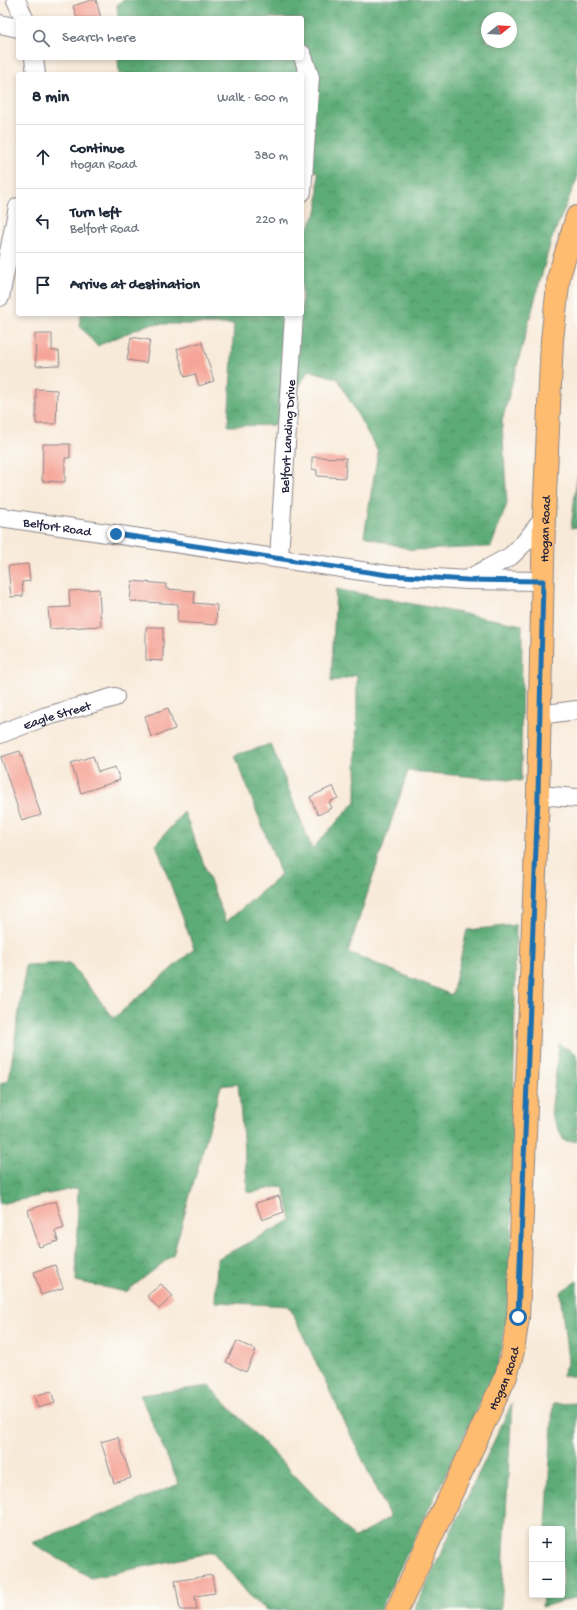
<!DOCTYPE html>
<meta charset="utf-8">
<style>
:root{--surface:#fff;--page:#f6f6f7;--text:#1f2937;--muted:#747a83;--line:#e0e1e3}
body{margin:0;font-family:"Gochi Hand",sans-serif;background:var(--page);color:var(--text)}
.controls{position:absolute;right:12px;bottom:12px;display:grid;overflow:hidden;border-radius:4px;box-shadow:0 2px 6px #0003}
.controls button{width:36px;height:36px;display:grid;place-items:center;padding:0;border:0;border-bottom:1px solid var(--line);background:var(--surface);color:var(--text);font:20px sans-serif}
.compass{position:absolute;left:481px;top:12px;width:36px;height:36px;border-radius:50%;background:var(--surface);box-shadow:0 2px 6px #0003;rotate:72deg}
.stop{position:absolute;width:12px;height:12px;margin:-9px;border:3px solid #1f6fb2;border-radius:50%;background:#fff}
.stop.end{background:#1f6fb2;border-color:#fff;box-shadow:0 1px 4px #0008}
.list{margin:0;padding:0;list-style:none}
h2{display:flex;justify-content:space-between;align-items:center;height:52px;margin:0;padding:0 16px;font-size:17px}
h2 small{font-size:13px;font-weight:400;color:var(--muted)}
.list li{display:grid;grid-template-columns:26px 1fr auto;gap:12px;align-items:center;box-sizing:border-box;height:64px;padding:0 16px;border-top:1px solid var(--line)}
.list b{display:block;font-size:15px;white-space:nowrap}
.list p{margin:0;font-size:13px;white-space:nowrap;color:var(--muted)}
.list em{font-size:13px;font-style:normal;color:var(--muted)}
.icon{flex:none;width:22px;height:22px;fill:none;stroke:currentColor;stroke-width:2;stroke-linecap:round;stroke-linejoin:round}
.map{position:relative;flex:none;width:577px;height:1610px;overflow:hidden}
.search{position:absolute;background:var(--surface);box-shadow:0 2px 6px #0003;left:16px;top:16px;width:288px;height:44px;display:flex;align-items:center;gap:10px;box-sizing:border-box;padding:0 14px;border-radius:4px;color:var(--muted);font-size:15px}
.panel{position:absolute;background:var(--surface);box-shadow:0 2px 6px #0003;left:16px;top:72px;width:288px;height:244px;border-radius:4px}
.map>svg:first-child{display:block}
</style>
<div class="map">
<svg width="577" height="1610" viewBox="0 0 577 1610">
<defs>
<pattern id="forest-crowns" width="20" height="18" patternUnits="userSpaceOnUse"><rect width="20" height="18" fill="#5dac77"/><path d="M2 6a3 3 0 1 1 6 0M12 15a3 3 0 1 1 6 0" fill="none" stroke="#4c8c63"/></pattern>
</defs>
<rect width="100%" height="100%" fill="#fdfcf7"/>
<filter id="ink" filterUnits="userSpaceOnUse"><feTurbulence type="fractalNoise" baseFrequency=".025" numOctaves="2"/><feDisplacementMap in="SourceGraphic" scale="8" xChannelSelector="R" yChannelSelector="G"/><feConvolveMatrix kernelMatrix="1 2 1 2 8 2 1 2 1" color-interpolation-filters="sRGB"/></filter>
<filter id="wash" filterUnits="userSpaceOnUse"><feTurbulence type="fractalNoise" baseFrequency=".012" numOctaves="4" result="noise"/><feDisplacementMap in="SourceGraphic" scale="16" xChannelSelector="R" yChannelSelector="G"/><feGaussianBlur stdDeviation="0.9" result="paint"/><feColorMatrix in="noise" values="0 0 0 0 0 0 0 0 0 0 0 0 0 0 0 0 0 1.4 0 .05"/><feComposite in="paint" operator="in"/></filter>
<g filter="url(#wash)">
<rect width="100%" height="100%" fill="#f8ead9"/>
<path fill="url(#forest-crowns)" stroke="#406759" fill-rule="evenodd" d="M 123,0 L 577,0 L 577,179 L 551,241 L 502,421 L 507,504 L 491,547 L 412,550 L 364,536 L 378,452 L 338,379 L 309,370 L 274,425 L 228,426 L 234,324 L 149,324 L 97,346 L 79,325 L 81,314 L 302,314 L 302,240 L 318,209 L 318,172 L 302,167 L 302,74 L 119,74 L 118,58 L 302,58 L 302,18 L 118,18 L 117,5 ZM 487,18 L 511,18 L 511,42 L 487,42 Z
M 577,477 L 577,527 L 571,528 Z
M 336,589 L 522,625 L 521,781 L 408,771 L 348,952 L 452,995 L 467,930 L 516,925 L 511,1297 L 498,1366 L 380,1610 L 268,1610 L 254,1601 L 213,1552 L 91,1578 L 32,1543 L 179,1484 L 140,1395 L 209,1386 L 355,1538 L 390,1517 L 289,1306 L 215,1302 L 217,1259 L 291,1220 L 283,1186 L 248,1193 L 238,1084 L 221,1086 L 173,1255 L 126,1292 L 76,1281 L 78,1188 L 0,1204 L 0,1084 L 9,1079 L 26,965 L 70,963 L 114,1018 L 194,949 L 156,844 L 184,812 L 226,922 L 281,875 L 235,755 L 271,744 L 312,849 L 356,801 L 357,675 L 331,682 Z
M 559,1044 L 577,1054 L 577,1141 L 564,1141 L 551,1114 Z
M 577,1281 L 577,1376 L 562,1376 L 568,1361 L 560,1292 Z
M 512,1403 L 501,1610 L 414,1610 Z
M 577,1403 L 577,1597 L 542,1607 L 543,1595 L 562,1595 L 562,1529 L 546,1529 L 553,1404 Z"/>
<g id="blocks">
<path fill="#f5a497" d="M 91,0 L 96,0 L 101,18 L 77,18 L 73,6 Z
M 35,334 L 52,334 L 52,351 L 59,351 L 60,365 L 36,366 Z
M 131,337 L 150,340 L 146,363 L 127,360 Z
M 202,342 L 214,381 L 199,386 L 195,374 L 185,377 L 177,349 Z
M 36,389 L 57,390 L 56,424 L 36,424 Z
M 43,444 L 70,444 L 70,458 L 65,458 L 65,482 L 42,481 Z
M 312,457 L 346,458 L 345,478 L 317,476 L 317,470 L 312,469 Z
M 28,564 L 30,581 L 22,582 L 23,596 L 11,597 L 8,566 Z
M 132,581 L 166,584 L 166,589 L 195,591 L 194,603 L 217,605 L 216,625 L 177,622 L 178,604 L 130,601 Z
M 99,589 L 101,626 L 50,629 L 48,608 L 70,607 L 69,591 Z
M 146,627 L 163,627 L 163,661 L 146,660 Z
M 168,708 L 175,729 L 151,737 L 145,716 Z
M 20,751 L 41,815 L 22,821 L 1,757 Z
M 93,756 L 98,772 L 115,767 L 120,780 L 81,793 L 71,763 Z
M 333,786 L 338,798 L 329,802 L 332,808 L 318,815 L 310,797 Z
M 279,1196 L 284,1212 L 262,1220 L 256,1203 Z
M 56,1201 L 64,1228 L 55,1231 L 58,1241 L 39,1247 L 28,1210 Z
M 55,1265 L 63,1288 L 41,1295 L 34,1272 Z
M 161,1284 L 173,1296 L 159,1309 L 147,1296 Z
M 237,1341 L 256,1350 L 246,1372 L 226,1362 Z
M 51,1391 L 55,1403 L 38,1408 L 34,1396 Z
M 118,1437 L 131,1478 L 114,1483 L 101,1442 Z
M 212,1575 L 215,1593 L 195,1596 L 197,1610 L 180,1610 L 175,1581 Z"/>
</g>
</g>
<g filter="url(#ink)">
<use href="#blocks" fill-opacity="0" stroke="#8d868a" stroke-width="1"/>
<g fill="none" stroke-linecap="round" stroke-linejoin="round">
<g stroke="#8d868a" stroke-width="20">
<g id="minor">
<path d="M 16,0 L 24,18"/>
<path d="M 0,24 L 18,28"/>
<path d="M 302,54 L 310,77 L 302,192"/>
<path d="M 34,58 L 36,74"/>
<path d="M 0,297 L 18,207"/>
<path id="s1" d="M 0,517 L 388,575 L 467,580 L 543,581"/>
<path id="s2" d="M 279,558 L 294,314"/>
<path d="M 468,579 L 511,556 L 525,542 L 544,518"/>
<path d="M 539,715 L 577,710"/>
<path id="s3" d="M 0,734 L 44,717 L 115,697"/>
<path d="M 538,795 L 577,798"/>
</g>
</g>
<g stroke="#8d868a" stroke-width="24">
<g id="major">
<path id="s4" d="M 397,1610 L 506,1376 L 513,1351 L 518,1317 L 538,795 L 544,518 L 552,340 L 559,276 L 577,217"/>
</g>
</g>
<use href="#minor" stroke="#fff" stroke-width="18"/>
<use href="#major" stroke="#febc70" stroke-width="22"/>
</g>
</g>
<g fill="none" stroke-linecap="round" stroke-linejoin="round" filter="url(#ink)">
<path stroke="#1f6fb2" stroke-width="5" d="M 116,534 L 388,575 L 467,580 L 543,581 L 538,795 L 518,1317"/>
</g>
<g text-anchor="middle" stroke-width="4" stroke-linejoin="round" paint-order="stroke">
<g font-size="13" fill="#22223b" stroke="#fdfcf7">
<text dy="5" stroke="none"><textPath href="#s2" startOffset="122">Belfort Landing Drive</textPath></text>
<text dy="5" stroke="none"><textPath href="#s1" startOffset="58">Belfort Road</textPath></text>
<text dy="5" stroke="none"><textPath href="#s4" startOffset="1107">Hogan Road</textPath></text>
<text dy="5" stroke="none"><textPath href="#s3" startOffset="60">Eagle Street</textPath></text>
<text dy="5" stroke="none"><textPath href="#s4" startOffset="255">Hogan Road</textPath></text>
</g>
</g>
</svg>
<div class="controls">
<button>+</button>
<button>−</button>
</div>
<svg class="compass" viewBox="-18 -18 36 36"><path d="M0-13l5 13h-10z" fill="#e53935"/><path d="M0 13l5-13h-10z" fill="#747a83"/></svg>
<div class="stop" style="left:518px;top:1317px"></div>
<div class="stop end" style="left:116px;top:534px"></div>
<div class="search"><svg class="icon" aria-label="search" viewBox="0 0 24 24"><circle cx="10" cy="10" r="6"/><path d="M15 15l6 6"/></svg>Search here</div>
<section class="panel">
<h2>8 min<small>Walk · 600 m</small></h2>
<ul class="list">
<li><svg class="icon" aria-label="ahead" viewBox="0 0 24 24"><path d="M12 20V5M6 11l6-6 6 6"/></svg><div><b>Continue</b><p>Hogan Road</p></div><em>380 m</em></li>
<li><svg class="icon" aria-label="left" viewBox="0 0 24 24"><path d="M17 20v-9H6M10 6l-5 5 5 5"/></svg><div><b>Turn left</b><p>Belfort Road</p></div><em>220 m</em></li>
<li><svg class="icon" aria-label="arrive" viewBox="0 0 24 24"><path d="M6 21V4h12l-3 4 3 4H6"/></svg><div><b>Arrive at destination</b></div></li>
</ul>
</section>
</div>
